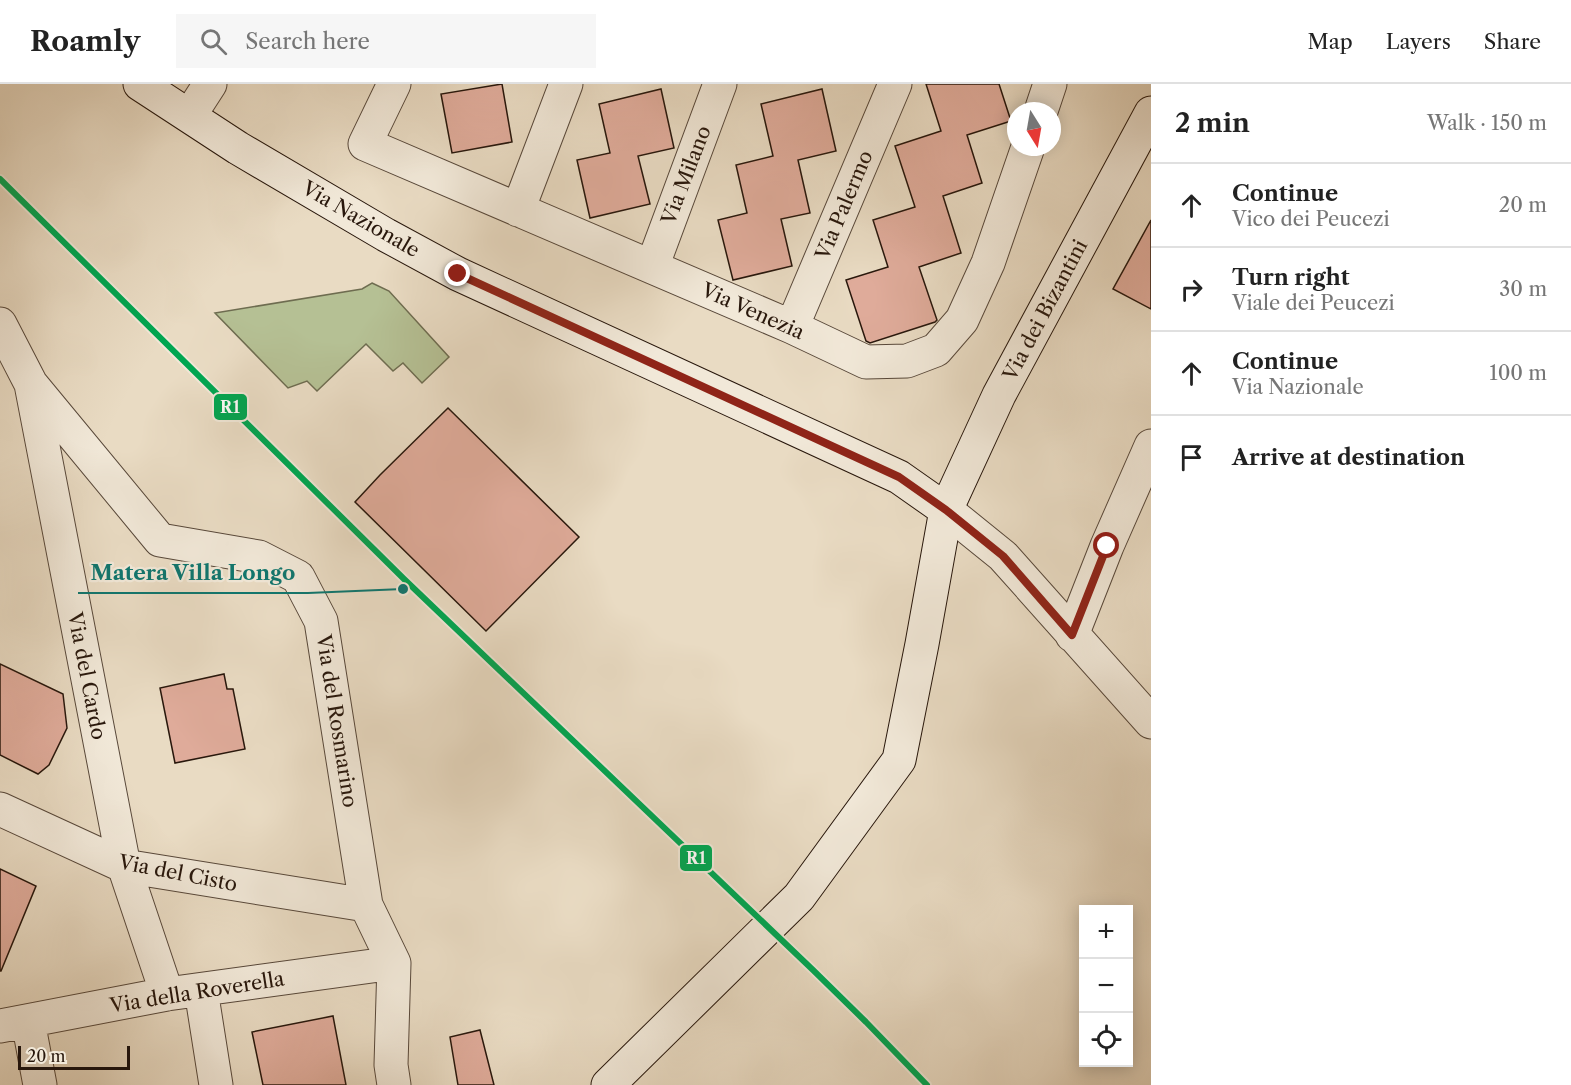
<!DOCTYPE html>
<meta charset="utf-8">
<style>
:root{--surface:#fff;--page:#f6f6f6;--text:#222;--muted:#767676;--line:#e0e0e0}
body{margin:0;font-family:"Libre Caslon Text",serif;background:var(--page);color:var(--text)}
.controls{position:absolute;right:18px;bottom:18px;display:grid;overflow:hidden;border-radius:0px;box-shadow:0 3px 15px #0003}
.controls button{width:54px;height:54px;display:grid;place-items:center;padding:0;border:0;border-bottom:2px solid var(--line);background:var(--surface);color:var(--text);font:30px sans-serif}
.compass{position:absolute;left:1007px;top:18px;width:54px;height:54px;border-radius:50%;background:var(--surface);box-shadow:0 3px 15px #0003;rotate:169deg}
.scale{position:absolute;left:18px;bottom:15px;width:112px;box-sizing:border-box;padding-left:6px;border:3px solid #28170c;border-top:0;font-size:16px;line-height:21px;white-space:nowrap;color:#28170c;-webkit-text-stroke:4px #f1e8d8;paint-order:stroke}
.stop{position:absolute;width:18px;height:18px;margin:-14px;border:4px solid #8f2418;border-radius:50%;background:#fff}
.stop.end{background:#8f2418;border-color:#fff;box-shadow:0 2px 6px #0008}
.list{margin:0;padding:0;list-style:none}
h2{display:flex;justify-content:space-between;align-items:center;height:78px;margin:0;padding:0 24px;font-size:26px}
h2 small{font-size:20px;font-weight:400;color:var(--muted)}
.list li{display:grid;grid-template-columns:39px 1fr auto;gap:18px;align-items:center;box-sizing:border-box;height:84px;padding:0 24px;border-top:2px solid var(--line)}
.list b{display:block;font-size:22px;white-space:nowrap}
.list p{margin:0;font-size:20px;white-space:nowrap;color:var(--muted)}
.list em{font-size:20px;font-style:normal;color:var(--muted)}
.icon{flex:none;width:33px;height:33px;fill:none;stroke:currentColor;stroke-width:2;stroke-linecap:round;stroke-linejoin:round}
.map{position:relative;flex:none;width:1151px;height:1001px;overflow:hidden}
header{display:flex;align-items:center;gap:36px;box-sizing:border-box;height:84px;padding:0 30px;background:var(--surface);border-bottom:2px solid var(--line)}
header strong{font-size:28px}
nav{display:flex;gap:33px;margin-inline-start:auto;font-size:21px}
.search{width:420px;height:54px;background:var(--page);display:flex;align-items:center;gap:15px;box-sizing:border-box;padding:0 21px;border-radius:0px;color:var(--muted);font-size:22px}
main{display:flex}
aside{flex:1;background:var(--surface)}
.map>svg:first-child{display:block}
</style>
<header>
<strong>Roamly</strong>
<div class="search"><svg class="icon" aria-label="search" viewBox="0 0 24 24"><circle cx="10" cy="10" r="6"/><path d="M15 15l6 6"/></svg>Search here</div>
<nav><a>Map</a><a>Layers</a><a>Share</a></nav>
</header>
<main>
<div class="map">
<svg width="1151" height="1001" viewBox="0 0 1151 1001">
<rect width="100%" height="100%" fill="#e9dbc3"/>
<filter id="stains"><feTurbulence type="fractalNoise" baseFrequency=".00333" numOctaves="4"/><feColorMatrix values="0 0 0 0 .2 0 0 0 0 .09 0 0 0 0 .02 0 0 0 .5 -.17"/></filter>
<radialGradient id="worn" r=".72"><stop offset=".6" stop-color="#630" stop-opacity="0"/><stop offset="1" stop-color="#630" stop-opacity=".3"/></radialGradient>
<path fill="#b5c094" stroke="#6e6c50" stroke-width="1.5" d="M 372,199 L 389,207 L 449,273 L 422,299 L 403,279 L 393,287 L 366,260 L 317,307 L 307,297 L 288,304 L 215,229 L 362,205 Z"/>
<path fill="#dfab9a" stroke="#28170c" stroke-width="1.5" d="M 502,0 L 512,58 L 452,69 L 441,10 Z
M 926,0 L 999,0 L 1011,37 L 967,51 L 982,99 L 943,112 L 961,169 L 919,183 L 937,236 L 935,238 L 870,259 L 866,257 L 846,196 L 888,183 L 873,136 L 915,123 L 895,62 L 941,47 Z
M 661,5 L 674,64 L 638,72 L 650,120 L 590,134 L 577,76 L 610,69 L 599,20 Z
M 822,5 L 836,67 L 798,76 L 810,129 L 781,135 L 792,182 L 733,196 L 718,136 L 747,129 L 736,81 L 773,72 L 761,20 Z
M 1151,136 L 1151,225 L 1113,205 Z
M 448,324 L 579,453 L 486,547 L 355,418 L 380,391 Z
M 0,580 L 63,610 L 67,644 L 49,681 L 38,690 L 0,671 Z
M 224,590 L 227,605 L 233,605 L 245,665 L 175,679 L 160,604 Z
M 0,785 L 36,802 L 1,887 L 0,887 Z
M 333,932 L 346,1001 L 263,1001 L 252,948 Z
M 480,946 L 494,1001 L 458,1001 L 450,953 Z"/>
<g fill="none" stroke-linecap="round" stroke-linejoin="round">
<g stroke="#58483a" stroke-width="35">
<path id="street" d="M 394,0 L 365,60 L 792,243 L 866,278 L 907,277 L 936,266 L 962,236 L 988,179 L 1028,63
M 1041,27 L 1050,0
M 190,31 L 210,0
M 518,126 L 566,0
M 652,183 L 720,0
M 0,240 L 31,300 L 124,782 L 167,910
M 792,243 L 895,0
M 31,300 L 160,456 L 259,473 L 298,493 L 321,537 L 366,821 L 394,879 L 391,981 L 394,1001
M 946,426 L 1003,472 L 1151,638
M 1072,551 L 1107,462 L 1151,362
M 0,725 L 124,782 L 366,821
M 201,906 L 216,1001
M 28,937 L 40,1001
M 0,942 L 167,910 L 394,879"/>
</g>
<g stroke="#28170c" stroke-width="35">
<path id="secondary" d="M 140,0 L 238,64 L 386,151 L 458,190 L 899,393 L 946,426
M 608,1001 L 799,813 L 899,676 L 922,560 L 946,426 L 999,311 L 1151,29"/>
</g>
<use href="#street" stroke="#f1e8d8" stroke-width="33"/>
<use href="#secondary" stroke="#f1e8d8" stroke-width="33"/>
<g stroke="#f1e8d8" stroke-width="10">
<path id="rail-1" d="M 0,95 L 404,495 L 813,886 L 866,938 L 927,1001"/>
</g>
<use href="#rail-1" stroke="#00a651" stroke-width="6"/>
</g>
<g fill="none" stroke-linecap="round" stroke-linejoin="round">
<path stroke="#8f2418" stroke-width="8" d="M 458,190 L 899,393 L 946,426 L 1003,472 L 1072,551 L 1107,462"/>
</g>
<g text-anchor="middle" stroke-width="4.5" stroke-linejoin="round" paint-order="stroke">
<g font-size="20" fill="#28170c" stroke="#f1e8d8">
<text transform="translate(686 91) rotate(-69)" y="7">Via Milano</text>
<text transform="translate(844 121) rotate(-67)" y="7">Via Palermo</text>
<text transform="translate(361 135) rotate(30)" y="7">Via Nazionale</text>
<text transform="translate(1045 226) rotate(-62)" y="7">Via dei Bizantini</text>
<text transform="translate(753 227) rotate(24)" y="7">Via Venezia</text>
<text transform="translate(87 592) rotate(79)" y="7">Via del Cardo</text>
<text transform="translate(337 637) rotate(81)" y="7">Via del Rosmarino</text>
<text transform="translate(178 789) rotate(11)" y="7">Via del Cisto</text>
<text transform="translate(197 908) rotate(-9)" y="7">Via della Roverella</text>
</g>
</g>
<path fill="none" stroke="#0f766e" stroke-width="2" d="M403 505L308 509H78"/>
<circle fill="#0f766e" stroke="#f1e8d8" stroke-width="2" cx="403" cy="505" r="6"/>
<g font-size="21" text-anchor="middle" font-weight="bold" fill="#0f766e" stroke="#f1e8d8" stroke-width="4.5" stroke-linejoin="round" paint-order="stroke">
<text x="193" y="496">Matera Villa Longo</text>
</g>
<g stroke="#f1e8d8" stroke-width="2">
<rect x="213" y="309" width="35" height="28" rx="6" fill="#00a651"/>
<rect x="679" y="760" width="34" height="28" rx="6" fill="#00a651"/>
</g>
<g font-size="16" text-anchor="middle" font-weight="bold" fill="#fff">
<text x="230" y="329">R1</text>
<text x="696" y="780">R1</text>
</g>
<rect width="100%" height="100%" filter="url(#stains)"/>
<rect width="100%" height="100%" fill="url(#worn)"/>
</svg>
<div class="controls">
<button>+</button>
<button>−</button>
<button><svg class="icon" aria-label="locate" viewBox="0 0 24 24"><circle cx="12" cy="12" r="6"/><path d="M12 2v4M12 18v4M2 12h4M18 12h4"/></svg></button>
</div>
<svg class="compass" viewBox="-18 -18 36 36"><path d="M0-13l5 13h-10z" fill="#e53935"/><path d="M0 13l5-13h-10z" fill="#767676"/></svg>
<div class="scale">20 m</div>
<div class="stop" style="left:1107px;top:462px"></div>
<div class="stop end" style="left:458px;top:190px"></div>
</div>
<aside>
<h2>2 min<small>Walk · 150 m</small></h2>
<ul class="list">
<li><svg class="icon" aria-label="ahead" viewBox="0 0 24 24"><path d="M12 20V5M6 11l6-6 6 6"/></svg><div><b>Continue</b><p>Vico dei Peucezi</p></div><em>20 m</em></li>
<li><svg class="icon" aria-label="right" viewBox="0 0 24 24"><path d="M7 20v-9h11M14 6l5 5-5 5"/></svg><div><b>Turn right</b><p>Viale dei Peucezi</p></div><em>30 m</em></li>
<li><svg class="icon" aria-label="ahead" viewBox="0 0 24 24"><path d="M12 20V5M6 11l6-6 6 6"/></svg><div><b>Continue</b><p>Via Nazionale</p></div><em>100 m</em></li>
<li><svg class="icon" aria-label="arrive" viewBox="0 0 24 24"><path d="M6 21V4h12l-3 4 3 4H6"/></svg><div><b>Arrive at destination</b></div></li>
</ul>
</aside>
</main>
